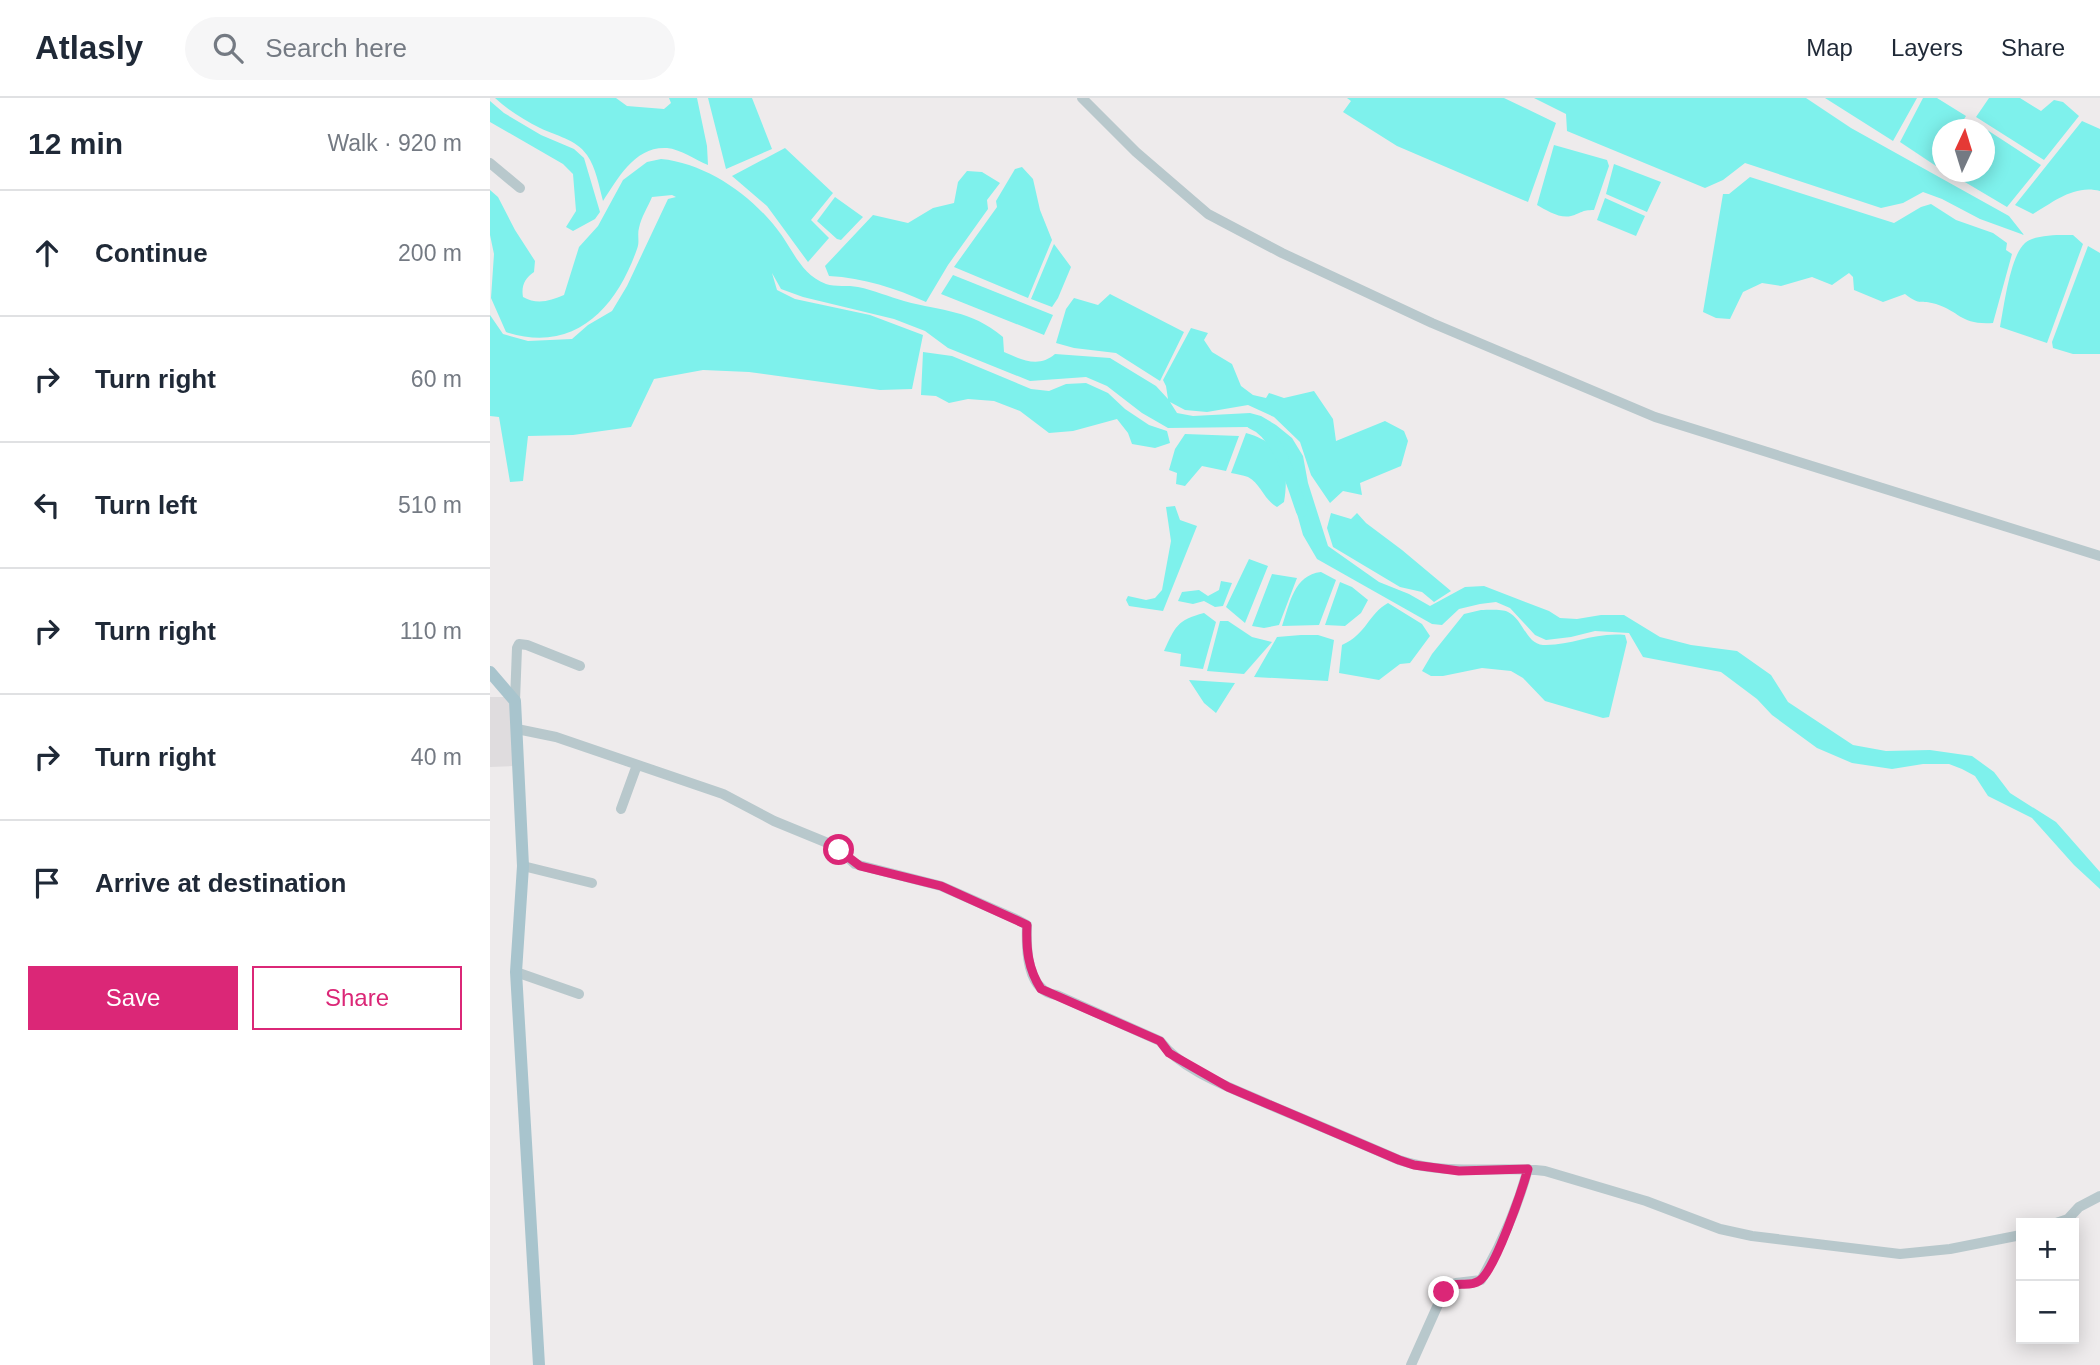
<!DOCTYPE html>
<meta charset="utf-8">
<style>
:root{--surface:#fff;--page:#f6f6f7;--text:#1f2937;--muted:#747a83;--line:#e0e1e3;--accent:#db2777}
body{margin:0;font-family:Arial,sans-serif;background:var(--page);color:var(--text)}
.controls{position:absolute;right:21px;bottom:21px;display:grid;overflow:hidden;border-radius:0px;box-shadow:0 4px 18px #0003}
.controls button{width:63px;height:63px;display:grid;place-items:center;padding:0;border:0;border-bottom:2px solid var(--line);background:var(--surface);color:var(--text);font:35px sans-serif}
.compass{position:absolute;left:1442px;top:21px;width:63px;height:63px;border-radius:50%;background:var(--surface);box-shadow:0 4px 18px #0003;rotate:4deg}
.stop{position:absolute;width:21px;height:21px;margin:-16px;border:5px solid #db2777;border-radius:50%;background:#fff}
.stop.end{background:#db2777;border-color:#fff;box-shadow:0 2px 7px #0008}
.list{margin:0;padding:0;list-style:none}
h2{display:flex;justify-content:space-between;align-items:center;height:91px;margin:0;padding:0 28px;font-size:30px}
h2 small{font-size:23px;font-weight:400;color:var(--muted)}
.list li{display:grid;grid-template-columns:46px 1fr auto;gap:21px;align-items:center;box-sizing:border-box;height:126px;padding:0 28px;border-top:2px solid var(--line)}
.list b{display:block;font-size:26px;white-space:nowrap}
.list em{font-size:23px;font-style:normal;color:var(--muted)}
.actions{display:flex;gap:14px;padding:21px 28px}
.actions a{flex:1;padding:16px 0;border:2px solid var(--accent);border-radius:0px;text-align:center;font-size:24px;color:var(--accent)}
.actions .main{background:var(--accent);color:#fff}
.icon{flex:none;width:38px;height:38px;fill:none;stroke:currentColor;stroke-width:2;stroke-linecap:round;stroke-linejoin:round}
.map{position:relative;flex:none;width:1610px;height:1267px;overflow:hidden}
header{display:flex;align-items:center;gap:42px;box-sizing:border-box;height:98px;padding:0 35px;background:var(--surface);border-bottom:2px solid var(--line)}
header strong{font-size:33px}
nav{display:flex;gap:38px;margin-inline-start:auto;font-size:24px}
.search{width:490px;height:63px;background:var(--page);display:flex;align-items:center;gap:18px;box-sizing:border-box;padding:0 24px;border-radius:38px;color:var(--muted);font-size:26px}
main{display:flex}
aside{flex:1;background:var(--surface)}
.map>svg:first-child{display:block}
</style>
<header>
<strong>Atlasly</strong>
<div class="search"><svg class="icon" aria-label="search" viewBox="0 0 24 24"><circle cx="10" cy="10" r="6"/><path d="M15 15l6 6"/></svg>Search here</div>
<nav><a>Map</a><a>Layers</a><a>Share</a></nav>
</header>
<main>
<aside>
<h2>12 min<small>Walk · 920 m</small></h2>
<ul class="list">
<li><svg class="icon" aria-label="ahead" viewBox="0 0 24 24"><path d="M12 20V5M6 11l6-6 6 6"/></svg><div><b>Continue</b></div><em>200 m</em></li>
<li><svg class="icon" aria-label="right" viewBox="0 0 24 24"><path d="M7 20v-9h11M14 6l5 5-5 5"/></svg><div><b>Turn right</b></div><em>60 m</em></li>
<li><svg class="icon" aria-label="left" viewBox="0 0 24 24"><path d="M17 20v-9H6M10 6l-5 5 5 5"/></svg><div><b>Turn left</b></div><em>510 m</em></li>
<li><svg class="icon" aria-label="right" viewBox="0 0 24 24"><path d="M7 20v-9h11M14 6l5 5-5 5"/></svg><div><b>Turn right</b></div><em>110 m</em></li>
<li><svg class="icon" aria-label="right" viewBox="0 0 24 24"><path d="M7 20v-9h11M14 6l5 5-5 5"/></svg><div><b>Turn right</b></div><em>40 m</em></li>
<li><svg class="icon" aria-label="arrive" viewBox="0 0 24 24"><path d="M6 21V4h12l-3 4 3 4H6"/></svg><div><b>Arrive at destination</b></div></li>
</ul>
<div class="actions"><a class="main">Save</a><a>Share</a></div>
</aside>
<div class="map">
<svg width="1610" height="1267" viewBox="0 0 1610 1267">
<rect width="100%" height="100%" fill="#eeebec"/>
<path fill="#dfdcde" d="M 0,599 L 15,599 L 21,607 L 23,668 L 0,669 Z"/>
<path fill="#7ef1ec" d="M 5,0 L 126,0 L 137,8 L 174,11 L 181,5 L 179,0 L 207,0 L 217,48 L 218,67 C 206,62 190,51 177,50 C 145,48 128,80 113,103 C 109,88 106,70 97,57 C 86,41 66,38 50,30 C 34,22 18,12 5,0 Z
M 218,0 L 262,0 L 282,51 L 236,71 Z
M 857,0 L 1014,0 L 1066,25 L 1038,104 L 907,48 L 853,14 L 861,3 Z
M 1044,0 L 1316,0 L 1361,30 L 1519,118 L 1534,137 L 1490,121 L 1452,101 L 1433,94 L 1413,105 L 1391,110 L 1255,65 L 1233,82 L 1215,90 L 1077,33 L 1076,16 Z
M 1335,0 L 1427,0 L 1403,43 Z
M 1433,0 L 1447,0 L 1476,18 L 1468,31 L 1452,32 L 1452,56 L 1446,68 L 1410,44 Z
M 1499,0 L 1530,0 L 1551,13 L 1564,2 L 1573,4 L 1589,18 L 1554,62 L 1486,19 Z
M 0,3 L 14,15 L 51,37 L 84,51 L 94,60 L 110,114 L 105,121 L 83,133 L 76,129 L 86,113 L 83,76 L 73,66 L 0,24 Z
M 1592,23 L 1610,31 L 1610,93 C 1585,86 1563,104 1543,116 L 1525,107 Z
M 1485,24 L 1551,67 L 1517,109 L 1458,74 L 1494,74 L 1494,32 L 1480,31 Z
M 1064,47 L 1117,62 L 1119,68 L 1104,112 C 1091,112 1092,115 1081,118 C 1070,121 1056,112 1047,107 Z
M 295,50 L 343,95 L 321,122 L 339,140 L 318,164 L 277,108 L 242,78 Z
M 171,61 C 215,65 260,96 287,131 C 303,151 310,176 336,186 C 345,189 358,187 368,189 C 384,192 399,199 414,203 C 454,214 479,211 513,239 L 514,254 C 532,262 549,270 565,256 L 620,260 L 666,288 L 678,301 L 676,288 L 673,282 L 701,230 L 718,235 L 714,242 L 722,254 L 742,266 L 751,288 L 763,297 L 776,300 L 779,295 L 794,300 L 824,293 L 843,321 L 846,343 L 895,323 L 914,333 L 918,343 L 911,368 L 870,385 L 872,397 L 853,393 L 840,405 L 821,377 L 810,344 L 784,319 L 758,307 L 717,314 L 695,312 L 680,304 L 687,315 L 703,318 L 760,315 L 771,318 L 786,327 L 802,340 L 813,358 L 818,385 L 838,448 L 889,484 L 919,496 L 940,508 L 975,489 L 994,488 L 1059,513 L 1070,520 L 1087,521 L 1111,517 L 1134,517 L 1170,539 L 1201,547 L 1247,553 L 1281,577 L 1298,604 L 1363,647 L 1396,653 L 1440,652 L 1482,658 L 1504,674 L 1520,695 L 1566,724 L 1610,774 L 1610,791 L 1584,767 L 1542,720 L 1498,698 L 1485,678 L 1472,671 L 1459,666 L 1433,666 L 1402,671 L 1362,665 L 1327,650 L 1282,617 L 1267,601 L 1231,574 L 1153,559 L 1139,535 L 1105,533 L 1081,539 L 1056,542 L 1045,537 L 1020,510 L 1006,504 L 990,506 L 969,511 L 952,527 L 942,526 L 827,461 L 813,437 L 806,412 L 807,384 L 796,358 L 784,337 L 758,329 L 678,330 L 652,315 L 617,288 L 596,279 L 540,283 L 458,250 L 435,233 L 404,221 L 313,199 L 291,191 L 282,175 L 287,192 L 305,201 L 380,217 L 433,237 L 422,291 L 390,292 L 259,274 L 213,272 L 164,281 L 141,329 L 83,337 L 38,338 L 33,383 L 20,384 L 9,319 L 0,318 L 0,217 L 13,236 L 38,243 L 82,241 L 98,227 L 122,213 L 137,188 L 178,101 L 186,99 L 182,97 L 162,99 C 158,109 151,119 149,130 C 147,137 150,144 147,151 C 126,211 84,256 16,234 L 1,200 L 4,156 L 0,137 L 0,92 L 8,99 L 25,132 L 45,163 L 44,174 C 35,180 31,188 33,199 C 47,207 60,203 74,197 L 89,149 L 108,128 L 133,82 L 157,64 Z
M 1124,66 L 1171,84 L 1157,114 L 1116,96 Z
M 532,69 L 543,81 L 550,112 L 562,142 L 538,200 L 464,169 L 507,109 L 506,103 L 525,71 Z
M 477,73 L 492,74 L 510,85 L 497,102 L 498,111 L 458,167 L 436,204 C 405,190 374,180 339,178 L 335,168 L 383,117 L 418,125 L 443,110 L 464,105 L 468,84 Z
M 1260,79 L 1404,125 L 1431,109 L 1441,106 L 1466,122 L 1503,135 L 1517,145 L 1516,152 L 1522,156 L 1503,225 C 1470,227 1471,214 1446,206 C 1429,201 1432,209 1415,196 L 1393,204 L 1364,192 L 1363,179 L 1359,175 L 1342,187 L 1322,179 L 1291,188 L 1272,185 L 1253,194 L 1240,221 L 1226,220 L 1213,214 L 1233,96 L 1239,96 Z
M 345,99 L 373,119 L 351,142 L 347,141 L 327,123 Z
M 1115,100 L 1155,118 L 1146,138 L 1107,122 Z
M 1583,137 L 1593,146 L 1557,245 L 1510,229 C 1514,209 1520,158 1535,145 C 1546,136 1570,137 1583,137 Z
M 564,146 L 581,169 L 568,200 L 562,209 L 541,201 Z
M 1598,148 L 1610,155 L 1610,256 L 1583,256 L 1563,250 L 1562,244 Z
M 463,177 L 563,217 L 554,237 L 451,196 Z
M 620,196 L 694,234 L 670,283 L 626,255 L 584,250 L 566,245 L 576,211 L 584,200 L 608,207 Z
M 433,254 L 462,258 L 541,291 L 559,293 L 576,286 L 596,285 L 618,295 L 635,311 L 659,327 L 677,333 L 680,345 L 665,350 L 642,346 L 638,335 L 627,321 L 583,333 L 559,335 L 530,313 L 504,303 L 478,301 L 459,305 L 446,298 L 431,297 Z
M 756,335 C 792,345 800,368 794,404 L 787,409 C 774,402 771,386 758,379 C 753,377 746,376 741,375 Z
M 695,336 L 749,338 L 736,373 L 712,368 L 695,388 L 686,386 L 687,375 L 679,372 L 685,351 Z
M 685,408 L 690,422 L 707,428 L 673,513 L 639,508 L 636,502 L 638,498 L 656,502 L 665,500 L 672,492 L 681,443 L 676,409 Z
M 841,415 L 861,421 L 867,415 L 876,425 L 912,452 L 961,493 L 944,504 L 932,494 L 910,489 L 843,449 L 837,430 Z
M 759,461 L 778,468 L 755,525 L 736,509 Z
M 831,474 L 846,482 L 829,527 L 792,528 C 800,505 804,477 831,474 Z
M 782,476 L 807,480 L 789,527 L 774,530 L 762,528 Z
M 731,483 L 742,485 L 733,508 L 725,509 L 714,503 L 703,506 L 688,503 L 692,494 L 709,492 L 718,498 L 729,492 Z
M 850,484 L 862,489 L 878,502 L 871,515 L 855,528 L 835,527 Z
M 898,505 L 932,526 L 940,538 L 920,565 L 910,566 L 889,582 L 849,575 L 852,547 C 877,536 878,516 898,505 Z
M 991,512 C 999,512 1012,511 1018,514 C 1033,521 1036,546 1053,547 C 1082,548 1103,534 1135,537 L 1137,544 L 1119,619 L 1113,620 L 1055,603 L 1033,580 L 1021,573 L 992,570 L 953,578 L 941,578 L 932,573 L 942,556 L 974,516 Z
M 714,515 L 726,524 L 713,571 L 690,568 L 691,556 L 674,553 C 685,529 687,522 714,515 Z
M 730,523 L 738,523 L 762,539 L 782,544 L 754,576 L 717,573 Z
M 811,537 L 828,537 L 844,542 L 838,583 L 764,579 L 787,539 Z
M 699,582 L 745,585 L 726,615 L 714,605 Z"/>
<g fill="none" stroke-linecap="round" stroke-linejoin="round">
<path stroke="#7ef1ec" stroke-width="12" d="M 762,325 C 789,335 803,388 812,413"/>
<path stroke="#b8c8cc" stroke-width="10" d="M 592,0 L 646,54 L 718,116 L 792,155 L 942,225 L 1165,319 L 1610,458
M 0,65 L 30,90
M 25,603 L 27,550 L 29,546 L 37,547 L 90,568
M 27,631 L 66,639 L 233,696 L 284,723 L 345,748 L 365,766 L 451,788 L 528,822 L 537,827 C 536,850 536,894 567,897 L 670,943 C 693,974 745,991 780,1007 C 823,1025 866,1043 909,1062 C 961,1079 1004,1067 1055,1073 L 1156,1103 L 1230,1131 L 1262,1138 L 1410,1156 L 1460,1151 L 1531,1137
M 131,711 L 147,667
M 33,768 L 102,785
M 26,874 L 89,896
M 1566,1125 L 1578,1121 L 1589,1109 L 1610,1098
M 921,1267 L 955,1191 L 966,1185 L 991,1182 C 1011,1147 1027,1111 1038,1071"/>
<path stroke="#a8c4cd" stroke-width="12" d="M 0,574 L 25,603 L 33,768 L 26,874 L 49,1267"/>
</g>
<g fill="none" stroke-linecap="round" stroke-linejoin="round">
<path stroke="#db2777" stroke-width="9" d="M 349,752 L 370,768 L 451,788 L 537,827 C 536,851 538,871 551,891 L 670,943 L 679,955 L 689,961 L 738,989 L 909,1062 L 924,1067 L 969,1073 L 1038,1071 C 1032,1092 1005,1173 989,1183 C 977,1191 964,1180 954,1194"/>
</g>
</svg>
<div class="controls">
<button>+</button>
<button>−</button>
</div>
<svg class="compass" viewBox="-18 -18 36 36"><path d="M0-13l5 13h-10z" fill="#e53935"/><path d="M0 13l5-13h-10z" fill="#747a83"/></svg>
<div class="stop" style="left:349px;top:752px"></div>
<div class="stop end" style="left:954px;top:1194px"></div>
</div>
</main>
